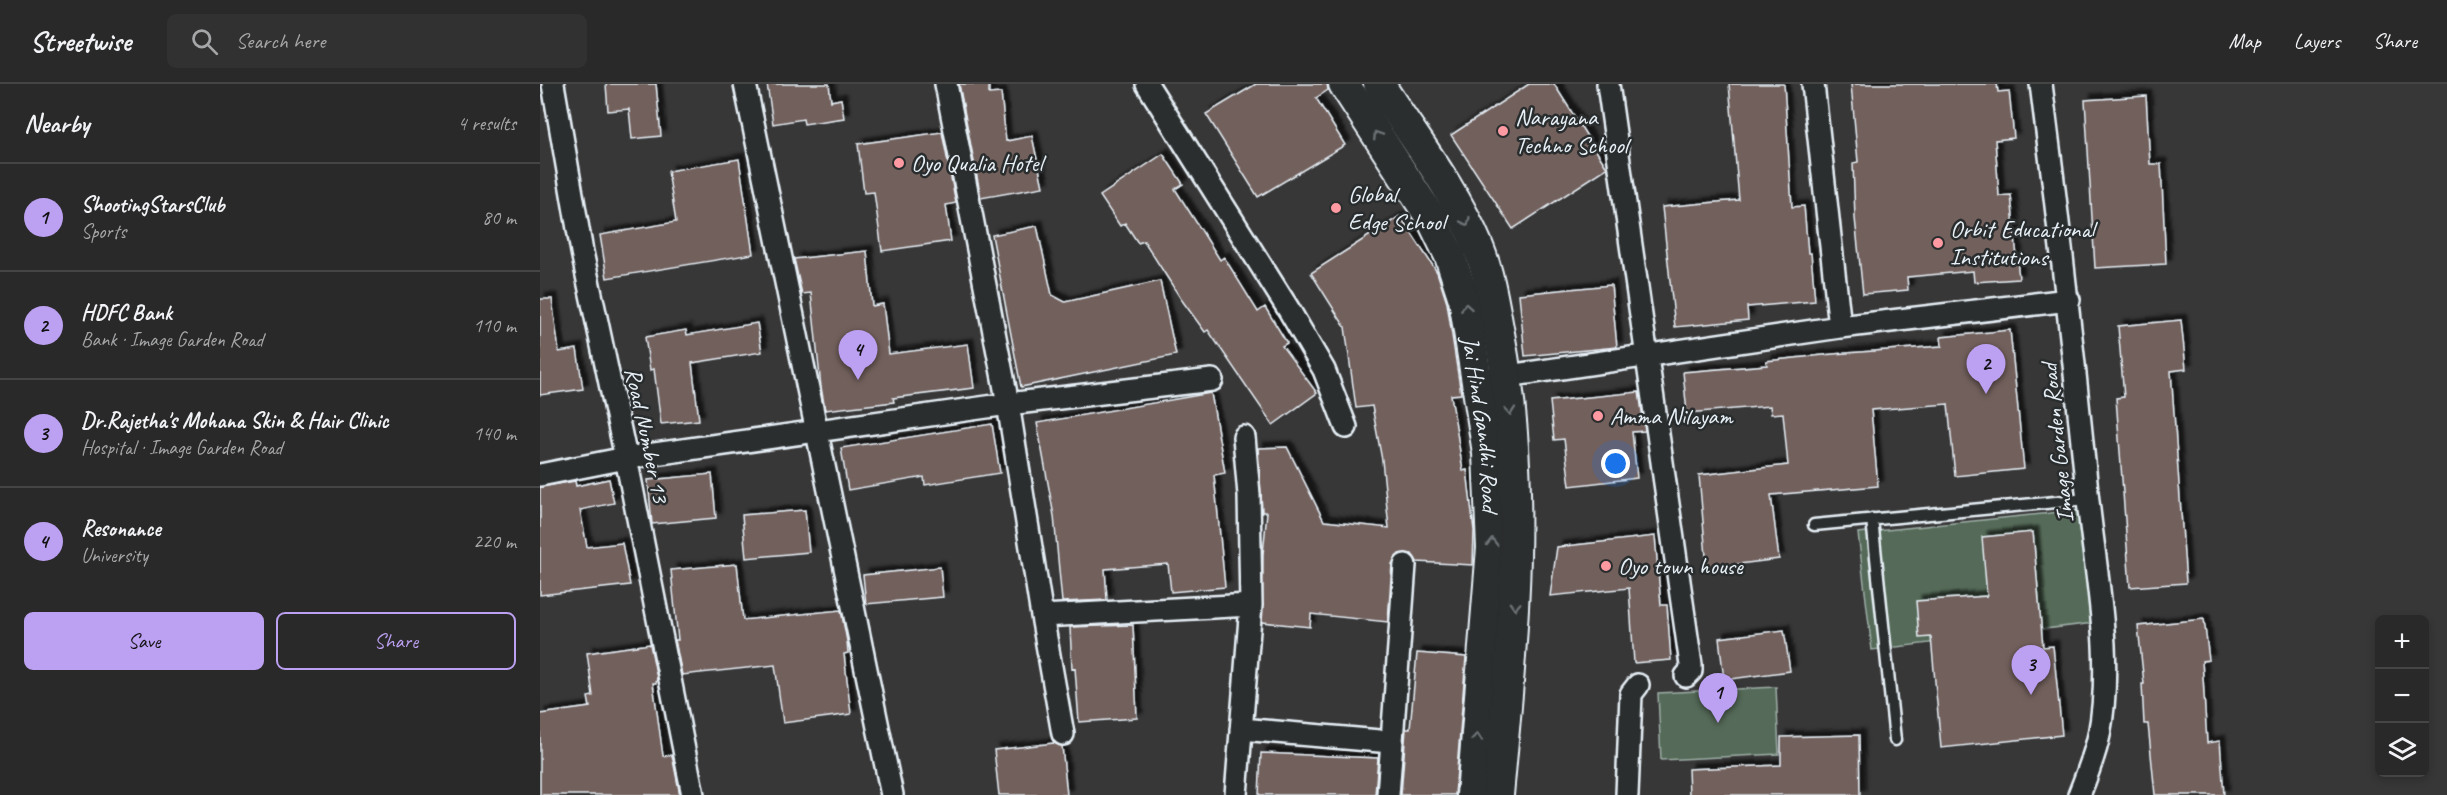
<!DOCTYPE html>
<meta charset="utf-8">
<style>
:root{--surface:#2a2929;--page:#323131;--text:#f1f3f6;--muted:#a5a6a8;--line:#464546;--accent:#bca0f2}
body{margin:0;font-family:Caveat,sans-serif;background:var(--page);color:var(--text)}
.controls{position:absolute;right:18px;bottom:18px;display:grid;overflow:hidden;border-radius:9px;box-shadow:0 3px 9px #0003}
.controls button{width:54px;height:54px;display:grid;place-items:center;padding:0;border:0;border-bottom:2px solid var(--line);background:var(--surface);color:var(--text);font:30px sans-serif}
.you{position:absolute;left:1076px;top:380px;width:21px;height:21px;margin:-15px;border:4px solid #fff;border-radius:50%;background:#1a73e8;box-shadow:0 0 0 9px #1a73e833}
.badge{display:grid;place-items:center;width:39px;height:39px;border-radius:50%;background:var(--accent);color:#111;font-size:20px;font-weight:700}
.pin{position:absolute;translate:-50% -50px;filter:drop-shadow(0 2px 3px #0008)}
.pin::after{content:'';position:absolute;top:32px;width:21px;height:18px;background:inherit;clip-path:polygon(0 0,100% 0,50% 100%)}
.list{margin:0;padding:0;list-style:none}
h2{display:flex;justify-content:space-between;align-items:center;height:78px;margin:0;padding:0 24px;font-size:26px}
h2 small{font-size:20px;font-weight:400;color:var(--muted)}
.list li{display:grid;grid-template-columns:39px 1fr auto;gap:18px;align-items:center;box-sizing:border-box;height:108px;padding:0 24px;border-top:2px solid var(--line)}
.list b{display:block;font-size:22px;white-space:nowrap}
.list p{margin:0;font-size:20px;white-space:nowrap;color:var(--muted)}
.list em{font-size:20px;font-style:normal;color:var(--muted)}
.actions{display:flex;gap:12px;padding:18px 24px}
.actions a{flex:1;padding:14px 0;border:2px solid var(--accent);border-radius:9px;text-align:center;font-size:21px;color:var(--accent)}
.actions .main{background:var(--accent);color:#111}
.icon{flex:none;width:33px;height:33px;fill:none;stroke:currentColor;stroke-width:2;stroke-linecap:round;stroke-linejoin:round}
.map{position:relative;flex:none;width:1907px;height:711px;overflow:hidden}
header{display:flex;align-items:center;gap:36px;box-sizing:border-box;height:84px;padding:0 30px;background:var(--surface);border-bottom:2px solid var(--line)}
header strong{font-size:28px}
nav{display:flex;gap:33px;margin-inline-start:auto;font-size:21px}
.search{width:420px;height:54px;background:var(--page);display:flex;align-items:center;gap:15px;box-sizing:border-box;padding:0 21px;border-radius:9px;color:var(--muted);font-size:22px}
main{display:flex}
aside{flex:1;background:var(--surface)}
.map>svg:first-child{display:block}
</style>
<header>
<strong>Streetwise</strong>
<div class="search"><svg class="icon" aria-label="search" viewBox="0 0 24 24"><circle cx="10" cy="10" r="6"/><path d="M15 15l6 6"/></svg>Search here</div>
<nav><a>Map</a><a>Layers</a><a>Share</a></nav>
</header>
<main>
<aside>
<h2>Nearby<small>4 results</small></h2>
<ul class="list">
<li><span class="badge">1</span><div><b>ShootingStarsClub</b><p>Sports</p></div><em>80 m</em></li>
<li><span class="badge">2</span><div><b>HDFC Bank</b><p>Bank · Image Garden Road</p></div><em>110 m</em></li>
<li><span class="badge">3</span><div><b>Dr.Rajetha's Mohana Skin &amp; Hair Clinic</b><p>Hospital · Image Garden Road</p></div><em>140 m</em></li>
<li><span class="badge">4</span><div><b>Resonance</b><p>University</p></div><em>220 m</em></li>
</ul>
<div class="actions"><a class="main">Save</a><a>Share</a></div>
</aside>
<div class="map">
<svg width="1907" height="711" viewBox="0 0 1907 711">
<defs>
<filter id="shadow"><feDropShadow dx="5.5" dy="-5.5" stdDeviation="1.5" flood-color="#0009"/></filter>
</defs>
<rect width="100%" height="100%" fill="#383737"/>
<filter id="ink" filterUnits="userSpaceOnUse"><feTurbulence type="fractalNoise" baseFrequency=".0167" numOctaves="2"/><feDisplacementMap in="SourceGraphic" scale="12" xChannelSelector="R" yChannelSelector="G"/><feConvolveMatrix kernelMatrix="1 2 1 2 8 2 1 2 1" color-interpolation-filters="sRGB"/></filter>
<g filter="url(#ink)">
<path fill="#556b58" stroke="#9eaea8" stroke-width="1.5" d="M 1549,425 L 1562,538 L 1332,566 L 1318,449 Z
M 1236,603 L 1239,670 L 1121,676 L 1118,609 Z"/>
<path fill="#72605c" stroke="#e8f1f8" stroke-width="1.5" filter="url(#shadow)" d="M 66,0 L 116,0 L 121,52 L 92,55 L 89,25 L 68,27 Z
M 227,0 L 289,0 L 291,17 L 301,15 L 304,34 L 264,40 L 263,35 L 233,40 Z
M 419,0 L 449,0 L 449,10 L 461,9 L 466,57 L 492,52 L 503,103 L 441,114 Z
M 716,0 L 787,0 L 788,6 L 776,14 L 805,61 L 718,113 L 666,30 Z
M 989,0 L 1014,0 L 1067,84 L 973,145 L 911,51 Z
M 1189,0 L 1244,0 L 1252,123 L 1264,122 L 1268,169 L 1271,169 L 1275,217 L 1207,223 L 1208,236 L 1135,243 L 1122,123 L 1199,116 Z
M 1311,0 L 1457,0 L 1458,8 L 1469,7 L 1474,54 L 1455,56 L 1459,112 L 1471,111 L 1479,195 L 1434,198 L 1433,187 L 1367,193 L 1368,206 L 1323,210 L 1315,134 L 1313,79 L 1318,78 Z
M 1606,12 L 1610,80 L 1621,80 L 1626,180 L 1555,184 L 1545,16 Z
M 402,48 L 416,119 L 406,121 L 411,157 L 342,167 L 334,108 L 324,109 L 318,60 Z
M 623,70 L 643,100 L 635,105 L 680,176 L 684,173 L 718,228 L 725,223 L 747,259 L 742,262 L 777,309 L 733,341 L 668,246 L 665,248 L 641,215 L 604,157 L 598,159 L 585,139 L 580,142 L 560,112 Z
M 199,75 L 213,170 L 67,194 L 60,151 L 136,138 L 128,87 Z
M 860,132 L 897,188 L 907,219 L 921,310 L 911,311 L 923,387 L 927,386 L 934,447 L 933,481 L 877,478 L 872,470 L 859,470 L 852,480 L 848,538 L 771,530 L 770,543 L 722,538 L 723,470 L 727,428 L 722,428 L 718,364 L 747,363 L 784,437 L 849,444 L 842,376 L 832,322 L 816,324 L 805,243 L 771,189 Z
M 497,142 L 512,211 L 525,218 L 620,197 L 636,271 L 481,303 L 452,151 Z
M 327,167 L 332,222 L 343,220 L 349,270 L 428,260 L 434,304 L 353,314 L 354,318 L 285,326 L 281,303 L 271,209 L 262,210 L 254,175 Z
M 1071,201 L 1077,263 L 985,272 L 979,210 Z
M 0,215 L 12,215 L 19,268 L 37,265 L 43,305 L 0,311 Z
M 1641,236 L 1646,285 L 1631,287 L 1646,499 L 1590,503 L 1576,314 L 1584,313 L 1578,242 Z
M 217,239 L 222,268 L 152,279 L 159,336 L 121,340 L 114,285 L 110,286 L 105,253 L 146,246 L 147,251 Z
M 1470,246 L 1484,385 L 1415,392 L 1408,320 L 1331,326 L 1338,402 L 1231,411 L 1239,475 L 1167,484 L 1159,391 L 1248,381 L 1243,329 L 1231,330 L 1230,322 L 1147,329 L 1143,288 L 1227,281 L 1226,277 L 1293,270 L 1402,262 L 1401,253 Z
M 1099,308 L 1105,347 L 1092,348 L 1097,394 L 1030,402 L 1024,355 L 1014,356 L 1010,317 Z
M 671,309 L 685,389 L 674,391 L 685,503 L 631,508 L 628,480 L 565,485 L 567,516 L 522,518 L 514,432 L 497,339 Z
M 452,340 L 460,389 L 385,401 L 384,393 L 308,406 L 301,364 Z
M 172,390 L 176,434 L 112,440 L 108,396 Z
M 69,395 L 74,419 L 40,426 L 47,463 L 82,459 L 90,501 L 0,511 L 0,403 L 35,397 L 36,402 Z
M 265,426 L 269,468 L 206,474 L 202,431 Z
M 1493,448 L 1503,563 L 1513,562 L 1522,651 L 1401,664 L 1391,553 L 1379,554 L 1376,517 L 1447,512 L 1442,453 Z
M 1115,452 L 1121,521 L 1127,521 L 1131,576 L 1094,579 L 1089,504 L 1010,512 L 1017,463 Z
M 197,480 L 203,536 L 301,526 L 307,557 L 308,569 L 304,570 L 311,630 L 243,639 L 235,581 L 142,591 L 135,556 L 138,556 L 131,486 Z
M 400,483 L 403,513 L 326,520 L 323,491 Z
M 1664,535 L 1669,576 L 1662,577 L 1667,659 L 1680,657 L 1684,711 L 1615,711 L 1608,640 L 1604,640 L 1602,600 L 1604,600 L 1598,542 Z
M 593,541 L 597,634 L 539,638 L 535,584 L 532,585 L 530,543 Z
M 1244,546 L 1250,587 L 1184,596 L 1179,554 Z
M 110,560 L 117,594 L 116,599 L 113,599 L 123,672 L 132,671 L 140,711 L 0,711 L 0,630 L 50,623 L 48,613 L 53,612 L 47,569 Z
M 877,569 L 926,573 L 915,711 L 861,711 L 866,645 L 870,645 Z
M 1319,651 L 1320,711 L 1149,711 L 1148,685 L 1241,681 L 1241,653 Z
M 514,659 L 522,662 L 527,711 L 459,711 L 454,666 Z
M 721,669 L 838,674 L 835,711 L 719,711 Z"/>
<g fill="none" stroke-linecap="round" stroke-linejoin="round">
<g stroke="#e8f1f8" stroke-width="15">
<path id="lane" d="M 1332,435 L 1355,656
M 1274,441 L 1547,415"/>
</g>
<g stroke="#e8f1f8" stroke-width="26">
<path id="street" d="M 13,0 L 42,168 L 86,374 L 153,711
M 205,0 L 352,711
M 406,0 L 468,320 L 502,532 L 523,650
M 607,0 L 749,226 L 784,286 L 806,343
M 1068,0 L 1151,581 L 1151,587 L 1146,592
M 1273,0 L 1300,243 L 1529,216
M 1501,0 C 1518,132 1533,265 1546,397 C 1553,479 1575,570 1559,651 C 1555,671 1547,691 1539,711
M 954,294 L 1300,243
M 0,391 L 86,374 L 468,320 L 672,296
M 502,532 L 711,521
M 701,645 L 851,658
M 696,711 L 711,521 L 709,411 L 704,353
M 848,711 L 865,481
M 1087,711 L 1091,610 L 1098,601"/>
</g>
<g stroke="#e8f1f8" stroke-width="34">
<g id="secondary">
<path id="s1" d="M 804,0 L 892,135 L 910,172 L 924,215 L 948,369 L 952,464 L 932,711"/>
<path d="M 839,0 C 873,53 914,105 938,163 C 950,192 954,224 960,255 C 988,408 972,557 958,711"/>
</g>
</g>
<use href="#lane" stroke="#2a2d2e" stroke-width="10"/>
<use href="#street" stroke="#2a2d2e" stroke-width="21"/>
<use href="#secondary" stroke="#2a2d2e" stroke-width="30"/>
</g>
<defs><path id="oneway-chevron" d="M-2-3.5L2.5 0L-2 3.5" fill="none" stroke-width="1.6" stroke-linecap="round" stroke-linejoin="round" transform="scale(1.5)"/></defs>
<g stroke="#6c7275">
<use href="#oneway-chevron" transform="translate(837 51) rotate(-123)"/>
<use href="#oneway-chevron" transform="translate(926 138) rotate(65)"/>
<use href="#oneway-chevron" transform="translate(926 223) rotate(-100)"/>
<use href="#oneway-chevron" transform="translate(970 327) rotate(85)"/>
<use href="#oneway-chevron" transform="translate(952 458) rotate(-91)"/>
<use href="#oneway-chevron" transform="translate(975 522) rotate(92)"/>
<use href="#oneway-chevron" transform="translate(937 653) rotate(-85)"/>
</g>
</g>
<g fill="#ff9aa2" stroke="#2a2d2e" stroke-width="2">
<circle cx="963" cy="47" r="6"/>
<circle cx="359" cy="79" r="6"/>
<circle cx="796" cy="124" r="6"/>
<circle cx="1398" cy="159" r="6"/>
<circle cx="1058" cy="332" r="6"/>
<circle cx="1066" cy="482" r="6"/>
</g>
<g text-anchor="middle" stroke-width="5" stroke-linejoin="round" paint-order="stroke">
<g font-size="24" fill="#e8f1f8" stroke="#2a2d2e" text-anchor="start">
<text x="975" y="41">Narayana<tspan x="975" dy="28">Techno School</tspan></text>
<text x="371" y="87">Oyo Qualia Hotel</text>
<text x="808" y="118">Global<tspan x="808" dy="28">Edge School</tspan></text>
<text x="1410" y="153">Orbit Educational<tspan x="1410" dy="28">Institutions</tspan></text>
<text x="1070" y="340">Amma Nilayam</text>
<text x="1078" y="490">Oyo town house</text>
</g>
<g font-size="24" fill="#e8f1f8" stroke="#2a2d2e">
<text dy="8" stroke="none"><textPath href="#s1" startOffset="374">Jai Hind Gandhi Road</textPath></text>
<text transform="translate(107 351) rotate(78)" y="8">Road Number 13</text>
<text transform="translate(1517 359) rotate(-96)" y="8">Image Garden Road</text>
</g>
</g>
</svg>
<div class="controls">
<button>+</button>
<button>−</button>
<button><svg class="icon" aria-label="layers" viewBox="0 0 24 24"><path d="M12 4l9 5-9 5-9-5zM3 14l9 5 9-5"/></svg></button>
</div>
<div class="you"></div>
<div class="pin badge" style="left:1178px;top:639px">1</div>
<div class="pin badge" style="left:1446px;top:310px">2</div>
<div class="pin badge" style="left:1491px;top:611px">3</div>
<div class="pin badge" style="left:318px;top:296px">4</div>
</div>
</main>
